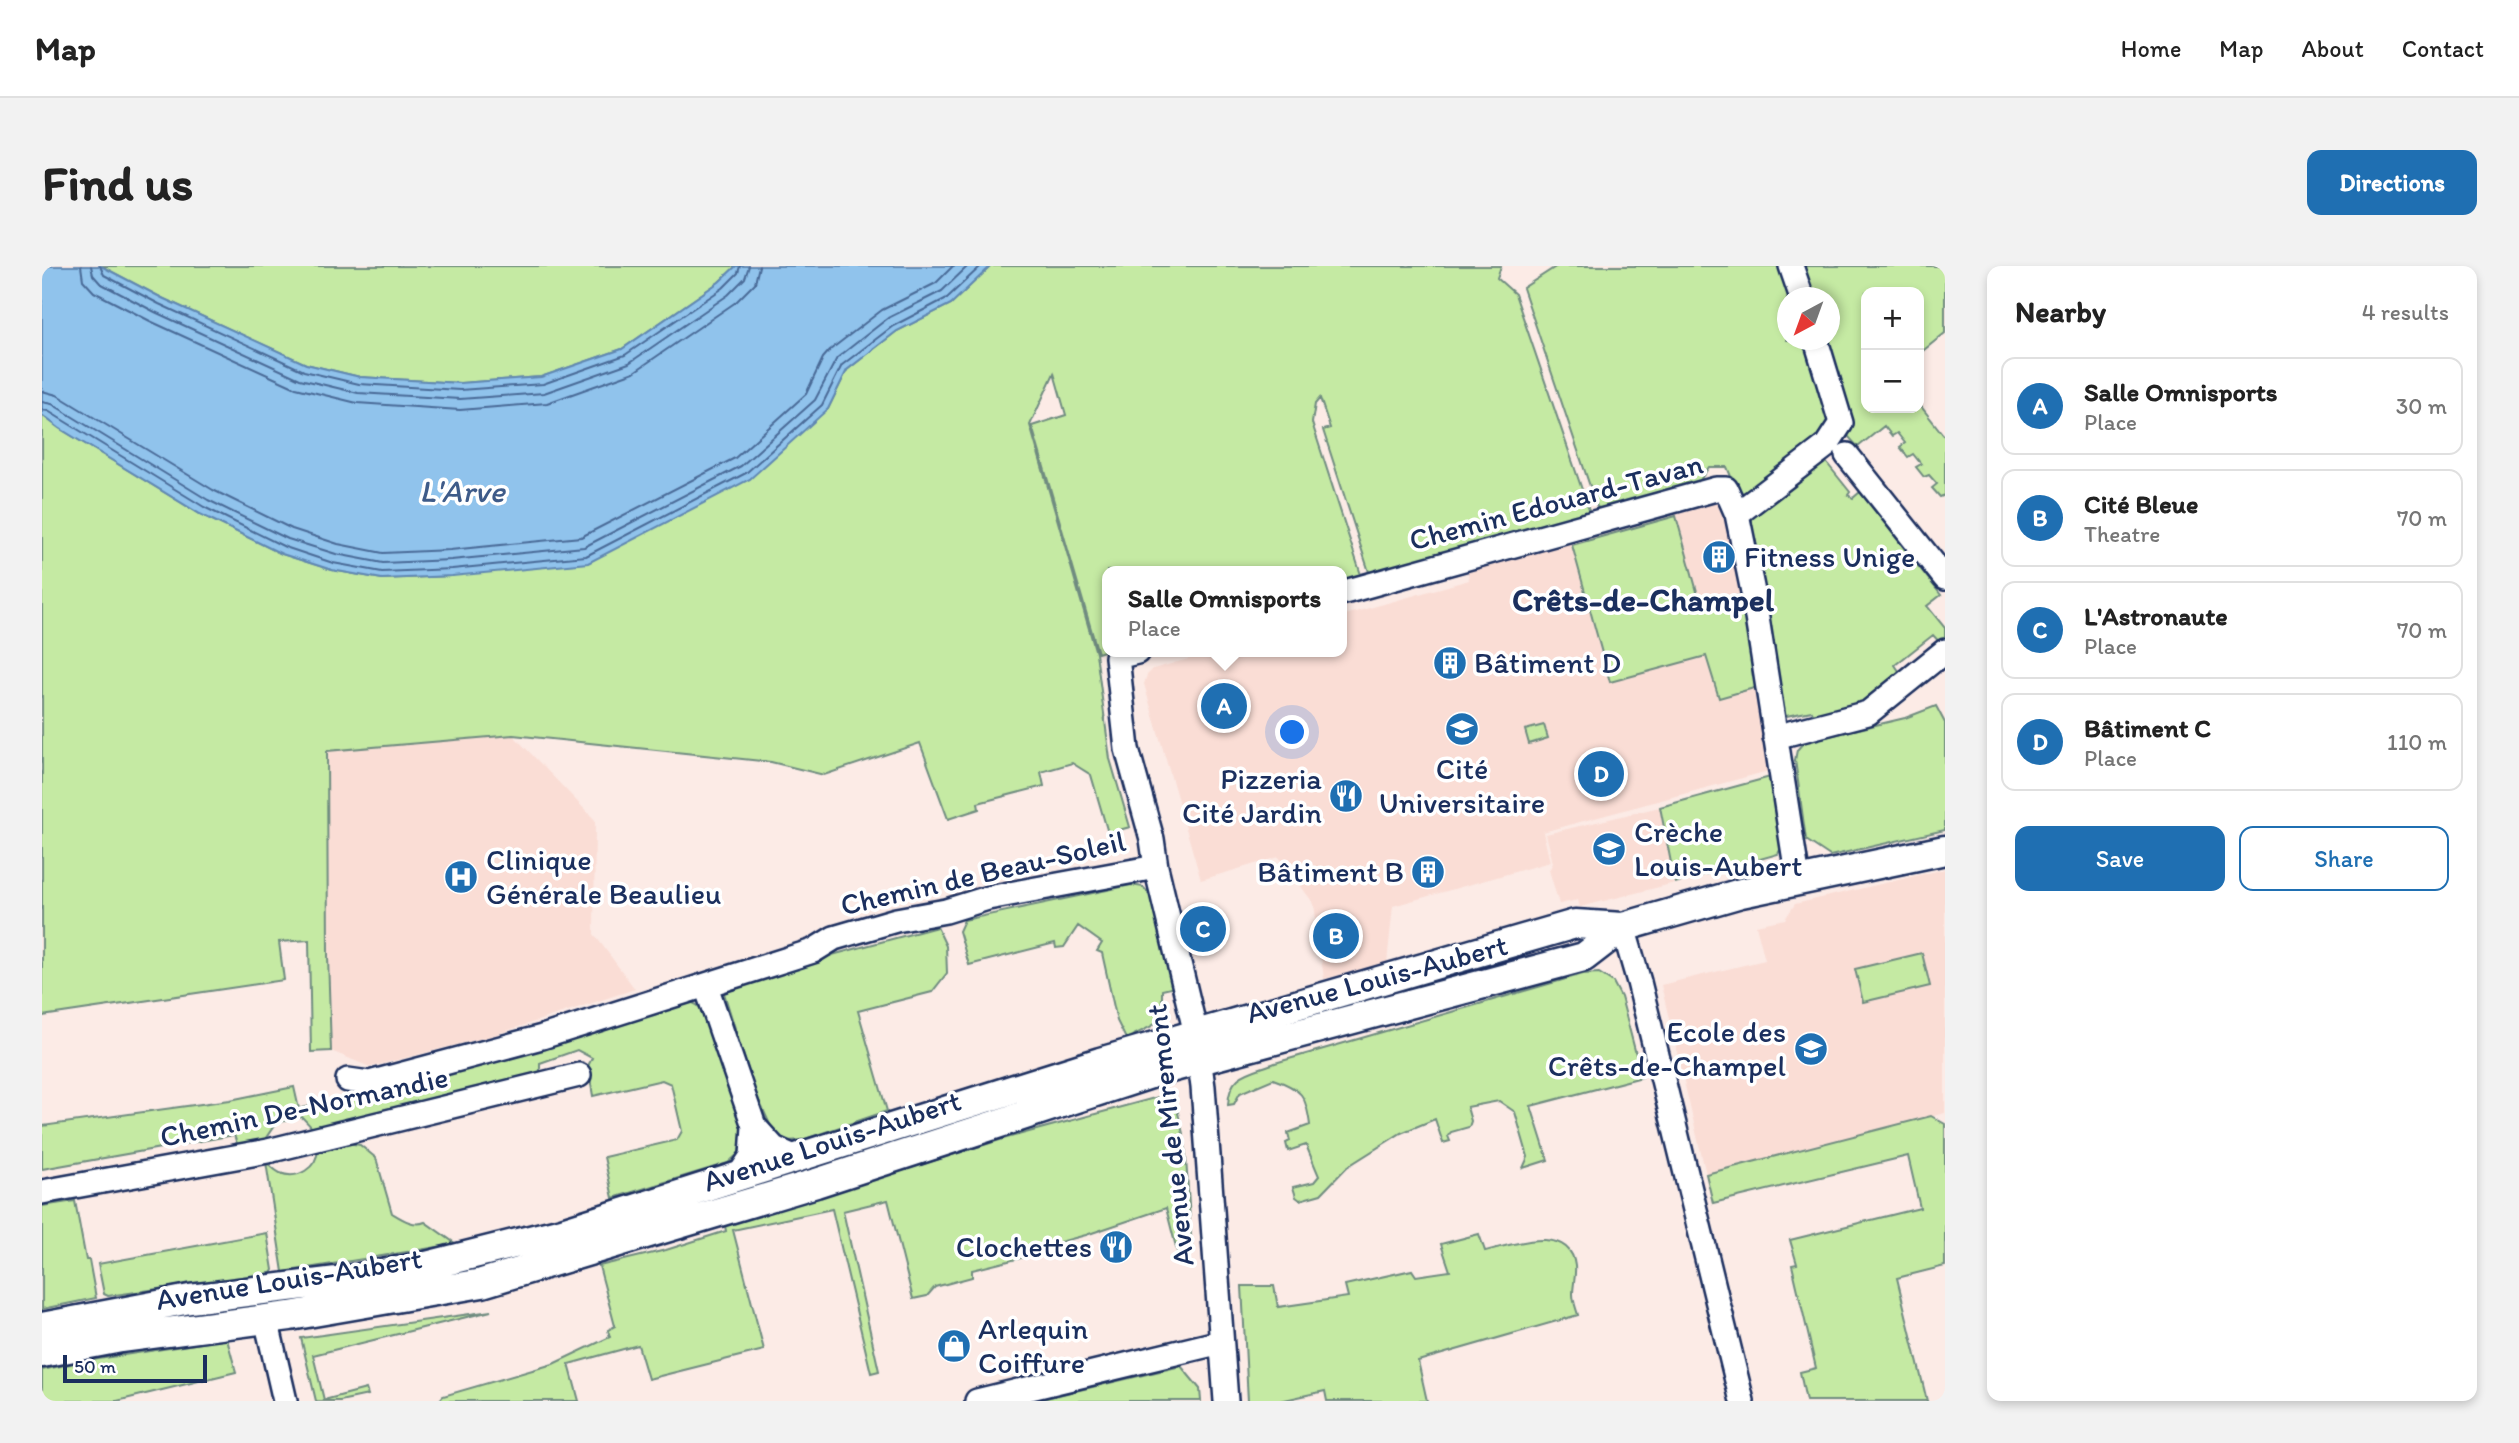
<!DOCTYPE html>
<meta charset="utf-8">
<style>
:root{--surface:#fff;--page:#f2f2f2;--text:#222;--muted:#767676;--line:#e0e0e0;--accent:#1f6fb2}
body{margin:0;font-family:Itim,sans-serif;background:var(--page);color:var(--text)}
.controls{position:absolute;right:21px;top:21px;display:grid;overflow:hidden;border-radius:14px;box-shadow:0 4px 10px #0003}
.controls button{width:63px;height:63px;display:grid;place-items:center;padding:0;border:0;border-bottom:2px solid var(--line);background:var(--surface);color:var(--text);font:35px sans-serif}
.compass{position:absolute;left:1735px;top:21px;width:63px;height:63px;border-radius:50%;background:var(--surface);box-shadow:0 4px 10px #0003;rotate:221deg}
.scale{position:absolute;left:21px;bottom:18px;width:144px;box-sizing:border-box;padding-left:7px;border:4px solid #1b2f5e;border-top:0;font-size:19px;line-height:24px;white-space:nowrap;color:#1b2f5e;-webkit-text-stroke:5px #fff;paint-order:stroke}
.you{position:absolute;left:1251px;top:467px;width:24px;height:24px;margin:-18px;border:5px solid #fff;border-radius:50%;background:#1a73e8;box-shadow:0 0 0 10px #1a73e833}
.badge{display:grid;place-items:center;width:46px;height:46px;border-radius:50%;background:var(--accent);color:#fff;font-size:23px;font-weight:700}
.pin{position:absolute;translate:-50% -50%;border:4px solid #fff;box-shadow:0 2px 7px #0006}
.popup{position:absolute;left:1060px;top:300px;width:245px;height:91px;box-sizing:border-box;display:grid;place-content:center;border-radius:14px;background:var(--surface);filter:drop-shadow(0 2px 5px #0005);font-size:23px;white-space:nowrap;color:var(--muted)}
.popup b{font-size:26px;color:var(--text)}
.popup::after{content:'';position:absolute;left:50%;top:100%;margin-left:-14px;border:14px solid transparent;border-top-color:var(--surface)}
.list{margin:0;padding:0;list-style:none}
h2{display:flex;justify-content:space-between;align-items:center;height:91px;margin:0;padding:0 28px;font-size:30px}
h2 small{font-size:23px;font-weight:400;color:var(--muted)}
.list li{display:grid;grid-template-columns:46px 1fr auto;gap:21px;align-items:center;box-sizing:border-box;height:98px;margin:0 14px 14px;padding:0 14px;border:2px solid var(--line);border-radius:14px}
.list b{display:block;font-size:26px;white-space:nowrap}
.list p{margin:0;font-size:23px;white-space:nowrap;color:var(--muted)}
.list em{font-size:23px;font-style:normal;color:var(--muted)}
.actions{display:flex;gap:14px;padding:21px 28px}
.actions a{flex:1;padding:16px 0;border:2px solid var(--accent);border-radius:14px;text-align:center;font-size:24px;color:var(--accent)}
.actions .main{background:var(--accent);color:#fff}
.map{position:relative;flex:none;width:1903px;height:1135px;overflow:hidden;border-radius:14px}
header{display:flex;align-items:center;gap:42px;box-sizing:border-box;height:98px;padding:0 35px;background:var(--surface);border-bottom:2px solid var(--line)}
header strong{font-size:33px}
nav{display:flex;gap:38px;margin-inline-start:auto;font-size:24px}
.intro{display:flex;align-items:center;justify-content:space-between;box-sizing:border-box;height:168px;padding:0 42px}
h1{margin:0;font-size:49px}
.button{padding:18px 32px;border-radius:14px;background:var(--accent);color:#fff;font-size:24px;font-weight:700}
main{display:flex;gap:42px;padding:0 42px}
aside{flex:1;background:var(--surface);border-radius:14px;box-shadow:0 4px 10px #0003}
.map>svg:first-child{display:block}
</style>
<header>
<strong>Map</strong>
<nav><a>Home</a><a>Map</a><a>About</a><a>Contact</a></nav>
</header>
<div class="intro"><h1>Find us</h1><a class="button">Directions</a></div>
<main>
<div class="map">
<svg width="1903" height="1135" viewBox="0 0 1903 1135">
<rect width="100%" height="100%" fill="#fcebe6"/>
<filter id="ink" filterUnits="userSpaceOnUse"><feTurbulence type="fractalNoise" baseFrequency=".0143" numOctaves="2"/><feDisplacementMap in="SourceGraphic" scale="14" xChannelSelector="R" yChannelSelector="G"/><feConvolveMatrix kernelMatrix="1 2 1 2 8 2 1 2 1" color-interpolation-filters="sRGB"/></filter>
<g filter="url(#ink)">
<path fill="#faddd5" d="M 1683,232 L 1711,364 L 1730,504 L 1501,566 L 1508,596 L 1351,640 L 1345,697 L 1282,713 L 1272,638 L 1237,591 L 1159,614 L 1102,418 L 1105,409 L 1111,403 L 1171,386 L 1299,386 L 1299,350 L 1427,314 L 1425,301 Z
M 471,469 L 553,554 L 552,668 L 593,723 L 449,770 L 328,801 L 289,785 L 286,690 L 285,485 Z
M 1618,541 L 1633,617 L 1538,641 L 1536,634 L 1517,638 L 1507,604 L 1511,597 L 1504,568 Z
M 1903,603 L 1903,847 L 1664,908 L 1619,719 L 1723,694 L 1714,659 L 1743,653 L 1753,638 Z"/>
<path fill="#c5eaa3" stroke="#708c80" stroke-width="2" d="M 59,0 L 694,0 L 677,16 L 580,83 L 499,111 L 418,117 L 318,111 L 264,98 L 120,32 Z
M 949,0 L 1459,0 L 1455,12 L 1473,28 L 1547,244 L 1543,249 L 1328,309 L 1281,164 L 1288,162 L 1278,132 L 1273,138 L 1270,157 L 1320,312 L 1299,318 L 1299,305 L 1065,305 L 1065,384 L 1056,387 L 990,160 L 1024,149 L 1012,107 L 988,159 L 1054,387 L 1068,493 L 1088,561 L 1066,567 L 1049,509 L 1030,497 L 999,506 L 1002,520 L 936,537 L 937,543 L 906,553 L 878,477 L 782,509 L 729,496 L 471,469 L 285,485 L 286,690 L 289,785 L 269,786 L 267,674 L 237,676 L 242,714 L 0,750 L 0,149 L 17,162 L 158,248 L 240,288 L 290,304 L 340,313 L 410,310 L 786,143 L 805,104 L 855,65 L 909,38 Z
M 1515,0 L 1743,0 L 1754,31 L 1745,32 L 1745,74 L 1768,74 L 1791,142 L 1787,166 L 1711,226 L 1696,227 L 1685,201 L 1667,201 L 1654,220 L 1563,245 L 1555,241 L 1481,22 Z
M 1755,0 L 1903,0 L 1903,67 L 1877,88 L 1877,26 L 1824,26 L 1824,142 L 1877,142 L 1877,138 L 1903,171 L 1903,229 L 1898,231 L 1890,222 L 1895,218 L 1887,209 L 1882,211 L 1874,201 L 1879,198 L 1871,188 L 1866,191 L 1858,181 L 1863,177 L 1855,167 L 1850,170 L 1842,160 L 1816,181 L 1805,169 L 1809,164 L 1782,80 L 1791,67 L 1788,64 L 1787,32 L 1765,31 Z
M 1780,191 L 1808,226 L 1806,229 L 1811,232 L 1818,226 L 1899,329 L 1885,340 L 1903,362 L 1903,378 L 1901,380 L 1891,369 L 1853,399 L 1859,408 L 1820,438 L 1772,450 L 1770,445 L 1739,451 L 1727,375 L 1723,324 L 1710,266 L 1710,249 Z
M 1634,250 L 1659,340 L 1699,329 L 1719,420 L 1677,432 L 1664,390 L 1568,416 L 1530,279 Z
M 1894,440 L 1903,457 L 1903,564 L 1788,590 L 1764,574 L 1753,494 L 1755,484 L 1762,476 L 1863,452 Z
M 1502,459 L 1506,472 L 1487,478 L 1483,464 Z
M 1732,510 L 1742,576 L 1736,588 L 1633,617 L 1618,541 Z
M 1089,619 L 1101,621 L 1109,630 L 1133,721 L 1120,724 L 1120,750 L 1110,760 L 1084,773 L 1075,755 L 1060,687 L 1055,685 L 1060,677 L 1036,660 L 1022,681 L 1014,682 L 1013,677 L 927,699 L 917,665 L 922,654 Z
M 895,661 L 904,680 L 905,707 L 890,726 L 816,745 L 845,845 L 760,874 L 745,875 L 731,865 L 713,826 L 681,724 L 775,693 Z
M 1880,687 L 1888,720 L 1821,736 L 1813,703 Z
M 1557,707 L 1571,716 L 1579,731 L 1600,811 L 1489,840 L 1506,894 L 1481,902 L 1486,891 L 1473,846 L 1457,835 L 1425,841 L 1429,855 L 1427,861 L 1409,866 L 1406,870 L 1408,875 L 1401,877 L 1393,853 L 1359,867 L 1305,901 L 1279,928 L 1258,934 L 1254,931 L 1251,921 L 1272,916 L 1277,910 L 1264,879 L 1246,885 L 1244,877 L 1248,875 L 1246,867 L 1268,859 C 1264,829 1260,823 1231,813 L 1198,827 L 1192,838 L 1186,839 C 1187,807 1207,807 1233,797 L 1541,708 Z
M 645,734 L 655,739 L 664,748 L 694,840 L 703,876 L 698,877 L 697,887 L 686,897 L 571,932 L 562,891 L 635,874 L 640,865 L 629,818 L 620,814 L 551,830 L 546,800 L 550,792 L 535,784 L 498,797 L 498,810 L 273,865 L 260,851 L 234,857 L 221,876 L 196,881 L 192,869 L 0,903 L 0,860 L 188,834 L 252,821 L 257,843 L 498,781 Z
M 1116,831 L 1135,843 L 1143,876 L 1150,987 L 1136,989 L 1124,942 L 1044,969 L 988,984 L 987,990 L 930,1004 L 930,1011 L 893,1021 L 885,1030 L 871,1033 L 846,934 L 801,945 L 837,1105 L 829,1107 L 790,943 L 691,964 L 722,1084 L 606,1113 L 596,1079 L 527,1098 L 537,1135 L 397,1135 L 401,1130 L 511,1098 L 568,1071 L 566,1064 L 573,1060 L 557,1000 L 624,984 L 684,965 L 683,960 L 961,873 Z
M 1889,850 L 1903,858 L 1903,1000 L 1855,1012 L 1885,1135 L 1764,1135 L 1758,1106 L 1774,1102 L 1750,999 L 1755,998 L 1748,974 L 1878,942 L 1866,890 L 1671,937 L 1664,908 Z
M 305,877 L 318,879 L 334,892 L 350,947 C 360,953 372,961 383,956 L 414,978 L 241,1006 L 224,896 C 228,899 233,905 238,907 C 256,914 275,902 276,883 Z
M 33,935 L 44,994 L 47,994 L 54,1032 L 0,1043 L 0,940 Z
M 225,967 L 231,1004 L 229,1007 L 66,1030 L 62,1028 L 56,998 Z
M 1437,968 L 1443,985 C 1469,979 1528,957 1533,1000 C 1534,1009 1531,1019 1531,1028 C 1531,1035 1534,1042 1536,1049 L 1376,1095 L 1385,1135 L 1285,1135 L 1283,1125 L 1238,1135 L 1206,1135 L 1200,1020 L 1232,1020 L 1236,1041 L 1306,1031 L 1303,1019 L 1370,1004 L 1374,1010 L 1408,1005 L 1399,978 Z
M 449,1045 L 271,1089 L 282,1134 L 324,1123 L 326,1129 L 298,1135 L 274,1135 L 259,1072 Z
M 185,1073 L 194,1106 L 75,1135 L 0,1135 L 0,1104 L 37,1096 Z
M 1139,1100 L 1158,1123 L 1159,1135 L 991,1135 Z"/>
<path fill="#90c3ec" stroke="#6188b3" stroke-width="2" d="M 0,0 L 59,0 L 120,32 L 264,98 L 318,111 L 418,117 L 499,111 L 580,83 L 677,16 L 694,0 L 949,0 L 909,38 L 855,65 L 805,104 L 786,143 L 708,213 L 546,297 L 410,310 L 340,313 L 290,304 L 240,288 L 158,248 L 17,162 L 0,149 Z"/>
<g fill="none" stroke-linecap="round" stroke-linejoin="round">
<path stroke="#4a6a97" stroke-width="2" d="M 39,0 L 41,14 L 52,26 L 108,55 L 254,122 L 315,137 L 418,144 L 505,137 L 592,106 L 694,36 L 713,17 L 717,0
M 49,0 L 51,9 L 58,17 L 113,46 L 258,113 L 316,127 L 418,133 L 502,127 L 587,97 L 686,29 L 703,12 L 707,0
M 58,0 L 62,9 L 117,38 L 262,105 L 317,118 L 418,124 L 501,118 L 583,89 L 681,22 L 696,7 L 698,0
M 0,125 L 15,129 L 171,224 L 250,263 L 296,278 L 341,287 L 408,284 L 539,271 L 693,192 L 764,128 L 781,92 L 788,84 L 840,44 L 894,17 L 911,0
M 0,136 L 10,138 L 166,234 L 246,273 L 294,288 L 341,297 L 409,294 L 542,281 L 699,200 L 773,134 L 795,92 L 846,52 L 900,25 L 926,0
M 0,144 L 6,145 L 162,241 L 243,281 L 291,297 L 340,306 L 410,303 L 544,290 L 704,207 L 780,139 L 800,99 L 851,60 L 905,32 L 939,0"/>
<g stroke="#1b2f5e" stroke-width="28">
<path id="minor" d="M 1749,0 L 1760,32
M 1805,189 L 1903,312
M 1695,248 L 1784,180 L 1799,157 L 1774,74
M 1299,327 L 1674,223 L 1684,223 L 1695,248 L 1711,326 L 1756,614
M 1095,386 L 1075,391 L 1085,483 L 1110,573 L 1114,601 L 1154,768 L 1161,821 L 1184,1135
M 1733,471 L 1826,447 L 1903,385
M 1581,661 L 1597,716 L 1700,1135
M 664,720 L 712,860 L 710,890 L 696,911
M 306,814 L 327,817 L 500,771 L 771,685 L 792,672 L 854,654 L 904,645 L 946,632 L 1114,601
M 712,860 L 732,882 L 752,891
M 0,926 L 226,885 L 537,809
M 224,1053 L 243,1135
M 935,1135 L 1179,1076"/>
</g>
<g stroke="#1b2f5e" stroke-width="33">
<path id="major" d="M 0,1061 L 148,1033 L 311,1013 L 384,1000 L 520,966 L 1058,796 L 1533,658 L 1581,661 L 1699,627 L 1903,584
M 0,1087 L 79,1072 L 248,1050 L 440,1017 L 774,917 L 1121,804 L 1542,691 L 1581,661"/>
</g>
<use href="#minor" stroke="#fff" stroke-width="23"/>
<use href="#major" stroke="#fff" stroke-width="28"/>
</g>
</g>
<defs>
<g id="building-disc" transform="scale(1.75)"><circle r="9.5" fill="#1f6fb2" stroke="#fff"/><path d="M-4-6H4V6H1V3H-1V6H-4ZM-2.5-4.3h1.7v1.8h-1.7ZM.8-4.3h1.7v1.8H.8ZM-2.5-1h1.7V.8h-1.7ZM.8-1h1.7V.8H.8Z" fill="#fff"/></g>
<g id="university-disc" transform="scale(1.75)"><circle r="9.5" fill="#1f6fb2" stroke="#fff"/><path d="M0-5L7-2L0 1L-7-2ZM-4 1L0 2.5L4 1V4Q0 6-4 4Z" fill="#fff"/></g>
<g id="restaurant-disc" transform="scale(1.75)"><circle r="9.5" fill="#1f6fb2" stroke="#fff"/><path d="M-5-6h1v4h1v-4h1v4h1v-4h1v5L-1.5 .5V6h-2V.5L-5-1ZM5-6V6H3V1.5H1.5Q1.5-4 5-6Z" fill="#fff"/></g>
<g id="school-disc" transform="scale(1.75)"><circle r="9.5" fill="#1f6fb2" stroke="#fff"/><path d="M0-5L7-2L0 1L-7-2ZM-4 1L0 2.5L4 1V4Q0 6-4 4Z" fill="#fff"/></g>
<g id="hospital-disc" transform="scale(1.75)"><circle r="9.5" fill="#1f6fb2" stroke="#fff"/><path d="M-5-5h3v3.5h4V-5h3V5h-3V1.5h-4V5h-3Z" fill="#fff"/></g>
<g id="shop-disc" transform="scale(1.75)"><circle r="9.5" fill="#1f6fb2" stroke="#fff"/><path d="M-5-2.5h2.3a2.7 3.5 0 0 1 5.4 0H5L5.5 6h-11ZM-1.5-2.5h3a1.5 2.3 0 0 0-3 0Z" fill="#fff"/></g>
</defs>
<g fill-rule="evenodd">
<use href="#building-disc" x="1677" y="291"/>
<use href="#building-disc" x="1408" y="397"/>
<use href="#university-disc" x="1420" y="463"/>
<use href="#restaurant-disc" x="1304" y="530"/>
<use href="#school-disc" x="1567" y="583"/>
<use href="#building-disc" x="1386" y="606"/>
<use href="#hospital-disc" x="419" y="611"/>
<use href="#school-disc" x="1769" y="783"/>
<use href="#restaurant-disc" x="1074" y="981"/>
<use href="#shop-disc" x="912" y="1080"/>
</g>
<g text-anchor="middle" stroke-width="7" stroke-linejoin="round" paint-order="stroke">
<g font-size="30" fill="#1b2f5e" stroke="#fff">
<text transform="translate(1514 236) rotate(-15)" y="10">Chemin Edouard-Tavan</text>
<text transform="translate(941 607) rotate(-13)" y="10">Chemin de Beau-Soleil</text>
<text transform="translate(1335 713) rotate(-15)" y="10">Avenue Louis-Aubert</text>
<text transform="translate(262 841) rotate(-12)" y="10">Chemin De-Normandie</text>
<text transform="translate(1128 869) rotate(-96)" y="10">Avenue de Miremont</text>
<text transform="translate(790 875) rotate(-18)" y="10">Avenue Louis-Aubert</text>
<text transform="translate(247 1013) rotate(-9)" y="10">Avenue Louis-Aubert</text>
</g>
<g font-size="30" fill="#1b2f5e" stroke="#fff" text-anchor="start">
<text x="1702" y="301">Fitness Unige</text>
<text x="1432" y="407">Bâtiment D</text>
<text x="1420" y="513" text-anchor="middle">Cité<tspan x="1420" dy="34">Universitaire</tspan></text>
<text x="1280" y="523" text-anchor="end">Pizzeria<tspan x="1280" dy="34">Cité Jardin</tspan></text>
<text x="1592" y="576">Crèche<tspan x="1592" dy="34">Louis-Aubert</tspan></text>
<text x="444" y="604">Clinique<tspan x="444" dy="34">Générale Beaulieu</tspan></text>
<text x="1362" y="616" text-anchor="end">Bâtiment B</text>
<text x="1744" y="776" text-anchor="end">Ecole des<tspan x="1744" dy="34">Crêts-de-Champel</tspan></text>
<text x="1050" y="991" text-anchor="end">Clochettes</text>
<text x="936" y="1073">Arlequin<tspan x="936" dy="34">Coiffure</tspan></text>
</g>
<g font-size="32" font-style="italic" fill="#3e5b89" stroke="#fff">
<text x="420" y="236">L'Arve</text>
</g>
<g font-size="33" font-weight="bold" fill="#1b2f5e" stroke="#fff">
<text x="1601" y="345">Crêts-de-Champel</text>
</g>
</g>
</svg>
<div class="controls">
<button>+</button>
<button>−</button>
</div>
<svg class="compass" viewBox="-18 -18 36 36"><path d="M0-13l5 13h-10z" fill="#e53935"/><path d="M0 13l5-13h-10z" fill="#767676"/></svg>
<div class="scale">50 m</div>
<div class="you"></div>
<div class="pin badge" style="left:1182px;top:440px">A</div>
<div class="popup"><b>Salle Omnisports</b>Place</div>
<div class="pin badge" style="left:1294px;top:670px">B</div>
<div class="pin badge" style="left:1161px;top:663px">C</div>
<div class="pin badge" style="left:1559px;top:508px">D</div>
</div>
<aside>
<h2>Nearby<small>4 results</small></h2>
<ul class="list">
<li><span class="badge">A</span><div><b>Salle Omnisports</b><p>Place</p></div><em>30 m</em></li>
<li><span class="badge">B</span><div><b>Cité Bleue</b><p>Theatre</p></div><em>70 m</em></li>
<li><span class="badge">C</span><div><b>L'Astronaute</b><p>Place</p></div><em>70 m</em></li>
<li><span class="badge">D</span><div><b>Bâtiment C</b><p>Place</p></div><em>110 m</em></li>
</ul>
<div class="actions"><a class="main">Save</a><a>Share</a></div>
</aside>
</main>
